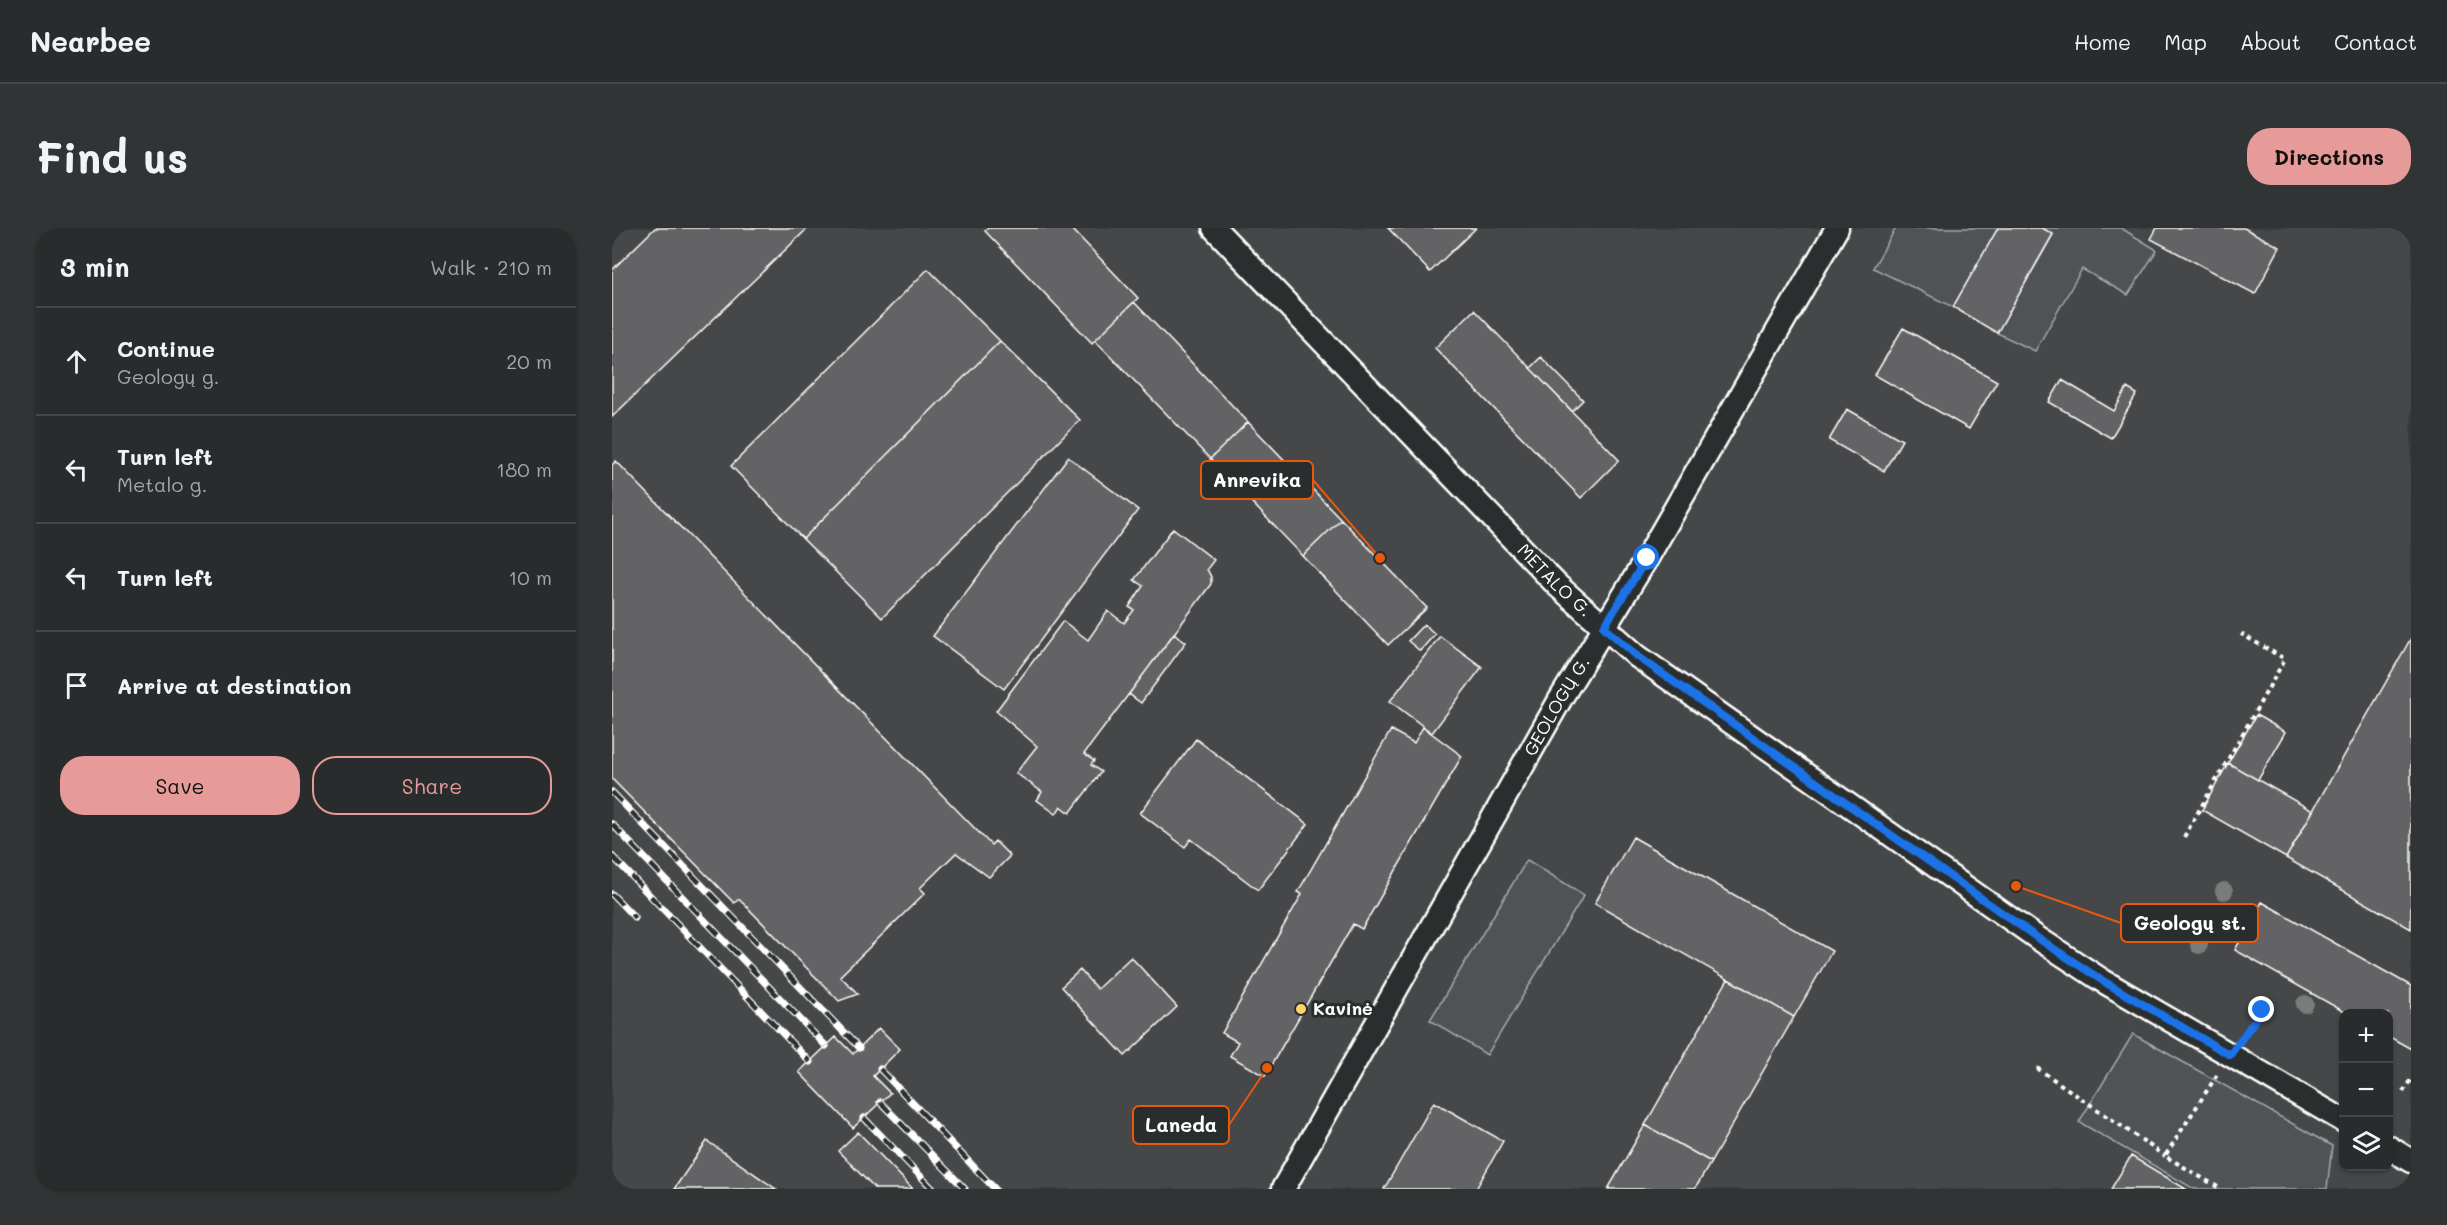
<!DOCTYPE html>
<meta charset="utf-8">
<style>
:root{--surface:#292c2c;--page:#313434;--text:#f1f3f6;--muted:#a5a7a9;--line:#454848;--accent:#e69b98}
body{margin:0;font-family:Mali,sans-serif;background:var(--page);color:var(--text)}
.controls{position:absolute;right:18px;bottom:18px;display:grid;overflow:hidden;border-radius:12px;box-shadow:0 2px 4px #0004}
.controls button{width:54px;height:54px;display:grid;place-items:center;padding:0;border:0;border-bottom:2px solid var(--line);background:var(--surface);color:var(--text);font:30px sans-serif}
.stop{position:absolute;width:18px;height:18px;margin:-14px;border:4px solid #1a73e8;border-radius:50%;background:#fff}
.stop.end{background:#1a73e8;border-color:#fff;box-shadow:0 2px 6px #0008}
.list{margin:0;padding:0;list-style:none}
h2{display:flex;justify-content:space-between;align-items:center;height:78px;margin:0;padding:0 24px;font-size:26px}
h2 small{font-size:20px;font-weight:400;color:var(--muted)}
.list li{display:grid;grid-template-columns:39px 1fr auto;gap:18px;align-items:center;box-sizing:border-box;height:108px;padding:0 24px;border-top:2px solid var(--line)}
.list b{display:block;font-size:22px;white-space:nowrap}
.list p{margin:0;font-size:20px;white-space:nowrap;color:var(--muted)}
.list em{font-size:20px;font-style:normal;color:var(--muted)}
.actions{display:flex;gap:12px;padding:18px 24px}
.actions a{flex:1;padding:14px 0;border:2px solid var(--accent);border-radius:24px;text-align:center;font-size:21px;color:var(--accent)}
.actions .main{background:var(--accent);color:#111}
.icon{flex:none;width:33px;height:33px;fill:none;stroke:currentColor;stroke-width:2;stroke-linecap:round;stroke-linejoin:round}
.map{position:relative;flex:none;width:1799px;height:961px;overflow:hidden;border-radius:24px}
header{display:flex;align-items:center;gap:36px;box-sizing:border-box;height:84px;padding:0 30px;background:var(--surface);border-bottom:2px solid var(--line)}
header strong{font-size:28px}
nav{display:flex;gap:33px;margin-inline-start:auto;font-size:21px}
.intro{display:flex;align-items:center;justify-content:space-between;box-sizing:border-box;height:144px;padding:0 36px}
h1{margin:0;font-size:42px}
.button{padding:15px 27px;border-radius:24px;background:var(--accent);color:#111;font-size:21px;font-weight:700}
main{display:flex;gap:36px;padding:0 36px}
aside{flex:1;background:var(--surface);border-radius:24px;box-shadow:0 2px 4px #0004}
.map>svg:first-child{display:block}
</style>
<header>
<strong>Nearbee</strong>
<nav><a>Home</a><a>Map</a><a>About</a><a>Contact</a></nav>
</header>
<div class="intro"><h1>Find us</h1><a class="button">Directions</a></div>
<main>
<aside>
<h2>3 min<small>Walk · 210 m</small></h2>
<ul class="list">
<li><svg class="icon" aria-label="ahead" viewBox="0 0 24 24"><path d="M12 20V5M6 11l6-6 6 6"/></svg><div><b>Continue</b><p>Geologų g.</p></div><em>20 m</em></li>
<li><svg class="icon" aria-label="left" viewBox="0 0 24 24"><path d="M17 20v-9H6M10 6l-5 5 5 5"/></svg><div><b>Turn left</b><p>Metalo g.</p></div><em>180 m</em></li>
<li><svg class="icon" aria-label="left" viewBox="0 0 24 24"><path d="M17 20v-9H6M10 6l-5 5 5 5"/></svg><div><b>Turn left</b></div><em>10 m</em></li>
<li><svg class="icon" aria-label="arrive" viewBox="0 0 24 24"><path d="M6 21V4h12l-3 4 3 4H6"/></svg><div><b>Arrive at destination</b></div></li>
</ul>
<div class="actions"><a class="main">Save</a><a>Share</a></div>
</aside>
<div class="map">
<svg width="1799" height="961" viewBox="0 0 1799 961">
<rect width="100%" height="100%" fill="#373a3b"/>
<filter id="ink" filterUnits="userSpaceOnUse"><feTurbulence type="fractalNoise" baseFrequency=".0167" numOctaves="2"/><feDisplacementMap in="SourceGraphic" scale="12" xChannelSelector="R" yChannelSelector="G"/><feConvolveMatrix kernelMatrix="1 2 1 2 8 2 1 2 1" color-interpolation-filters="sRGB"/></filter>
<g filter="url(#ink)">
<path fill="#444748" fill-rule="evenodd" d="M 0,0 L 1799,0 L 1799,961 L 0,961 ZM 1732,786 L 1776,786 L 1776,938 L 1732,938 Z"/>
<path fill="#505354" stroke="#a8a9aa" stroke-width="1.5" d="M 1284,0 L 1386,0 L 1341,79 L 1261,40 Z
M 1430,0 L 1509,0 L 1545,22 L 1516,67 L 1470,41 L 1423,123 L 1385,105 L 1441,7 Z
M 915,632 L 972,667 L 875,827 L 818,792 Z
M 1521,806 L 1720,918 L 1715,961 L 1582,961 L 1467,894 Z"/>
<path fill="#636465" stroke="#fff" stroke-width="1.5" d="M 43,0 L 196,0 L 0,189 L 0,42 Z
M 376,0 L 459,0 L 526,70 L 480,115 L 373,3 Z
M 776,0 L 864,0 L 818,44 Z
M 1386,0 L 1430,0 L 1441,6 L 1385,105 L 1341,79 Z
M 1545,0 L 1632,0 L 1668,19 L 1643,66 L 1539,11 Z
M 316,41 L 388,113 L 191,311 L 119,238 Z
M 522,74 L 636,194 L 598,231 L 483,112 Z
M 862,82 L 1007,232 L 969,270 L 823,120 Z
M 1291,100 L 1385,153 L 1357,201 L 1263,147 Z
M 388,113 L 468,192 L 270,390 L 191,311 Z
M 929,129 L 971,172 L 960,183 L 918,140 Z
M 1450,152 L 1502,183 L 1515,160 L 1525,166 L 1499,210 L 1437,174 Z
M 1235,181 L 1290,212 L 1272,243 L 1217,212 Z
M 636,194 L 729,291 L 691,328 L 598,231 Z
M 456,229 L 526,282 L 392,461 L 321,408 Z
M 4,233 L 379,617 L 383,613 L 398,628 L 377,649 L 344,625 L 308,660 L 313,665 L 228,748 L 246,766 L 227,773 L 127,671 L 122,675 L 0,551 L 0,237 Z
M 729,291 L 815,380 L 776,417 L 691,328 Z
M 561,300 L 602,332 L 595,341 L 599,349 L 599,356 L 472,526 L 482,533 L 479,537 L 489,544 L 458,585 L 449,578 L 444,586 L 425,572 L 430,564 L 404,545 L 425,518 L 384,483 L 451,393 L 476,412 L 496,383 L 512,395 L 522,382 L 517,379 L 531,358 L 522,352 Z
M 812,396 L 823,406 L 808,423 L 796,413 Z
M 562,405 L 574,414 L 529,475 L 517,466 Z
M 828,408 L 870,439 L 820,505 L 778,473 Z
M 1799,410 L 1799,701 L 1674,630 Z
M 1644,487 L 1674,504 L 1646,552 L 1616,535 Z
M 811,499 L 850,528 L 750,701 L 741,696 L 653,848 L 618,828 L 626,814 L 610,805 L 690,666 L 686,664 L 779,502 L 802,515 Z
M 584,511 L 696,596 L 646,662 L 579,611 L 573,619 L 528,585 Z
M 1616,535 L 1701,583 L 1674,630 L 1590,582 Z
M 1021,609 L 1220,723 L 1182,789 L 983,675 Z
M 1650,674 L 1799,758 L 1799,821 L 1776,808 L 1776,786 L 1736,786 L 1623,722 Z
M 519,729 L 565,779 L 513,828 L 449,759 L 468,742 L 485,761 Z
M 1116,751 L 1182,789 L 1099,934 L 1033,897 Z
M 267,800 L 288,821 L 261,848 L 278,865 L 241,900 L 187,844 L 224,809 L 241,826 Z
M 822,874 L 891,913 L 864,961 L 772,961 Z
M 1033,897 L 1099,934 L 1083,961 L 996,961 Z
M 246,904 L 301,961 L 263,961 L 226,923 Z
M 95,913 L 164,961 L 62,961 Z
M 1519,928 L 1574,961 L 1499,961 Z"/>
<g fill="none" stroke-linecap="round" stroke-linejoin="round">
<g stroke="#fff" stroke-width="27">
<g id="minor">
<path id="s1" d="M 602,0 L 945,357 L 1025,428 L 1427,711 L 1491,753 L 1732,893"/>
<path d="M 1776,919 L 1799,933"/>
<path id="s2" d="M 671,961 L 949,470 L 1035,330 L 1225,0"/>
</g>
</g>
<path stroke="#fff" stroke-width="4" stroke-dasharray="4.5 4.5" stroke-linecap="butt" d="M 1572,609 L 1673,431 L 1629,406
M 1633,806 L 1650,782
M 1425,840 L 1553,928
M 1605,847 L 1553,928 L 1609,961
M 1791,864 L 1799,851"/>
<use href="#minor" stroke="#2a2d2e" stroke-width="22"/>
<g stroke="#fff" stroke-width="7">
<path id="rail" d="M 0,564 L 247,820
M 0,596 L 214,818
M 0,628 L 198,834
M 0,666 L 23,690
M 268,841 L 383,961
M 268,874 L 353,961
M 252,890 L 321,961"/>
</g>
<use href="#rail" stroke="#2a2d2e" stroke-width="4.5" stroke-dasharray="14" stroke-linecap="butt"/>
</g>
<g fill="#7a7c7c">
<circle cx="1612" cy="663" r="9"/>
<circle cx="1587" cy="717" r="9"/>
<circle cx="1693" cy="776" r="9"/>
</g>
</g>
<g fill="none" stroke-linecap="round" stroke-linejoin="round" filter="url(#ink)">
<path stroke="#1a73e8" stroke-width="8" d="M 1035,330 L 992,399 L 1025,428 L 1427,711 L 1491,753 L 1618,827 L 1650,782"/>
</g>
<circle fill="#ffd166" stroke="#2a2d2e" stroke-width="2" cx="689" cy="781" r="6"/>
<g text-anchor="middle" stroke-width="6" stroke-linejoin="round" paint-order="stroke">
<g font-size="18" fill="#fff" stroke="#2a2d2e">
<text dy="6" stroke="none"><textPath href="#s1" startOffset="490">METALO G.</textPath></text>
<text dy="6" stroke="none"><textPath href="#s2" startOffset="555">GEOLOGŲ G.</textPath></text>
</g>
<g font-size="18" font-weight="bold" fill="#fff" stroke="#2a2d2e" text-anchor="start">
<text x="701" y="787">Kavinė</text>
</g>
</g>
<path fill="none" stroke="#e8590c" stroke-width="2" d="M768 330L701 252M1404 658L1509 695M655 840L617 897"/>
<g fill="#e8590c" stroke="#2a2d2e" stroke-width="2">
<circle cx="768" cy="330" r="6"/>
<circle cx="1404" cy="658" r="6"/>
<circle cx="655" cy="840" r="6"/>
</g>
<g fill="#2a2d2e" stroke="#e8590c" stroke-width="2">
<rect x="589" y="233" width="112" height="38" rx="6"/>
<rect x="1509" y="676" width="137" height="38" rx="6"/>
<rect x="521" y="878" width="96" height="38" rx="6"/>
</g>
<g font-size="20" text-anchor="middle" font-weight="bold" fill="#fff">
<text x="645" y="259">Anrevika</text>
<text x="1578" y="702">Geologų st.</text>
<text x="569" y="904">Laneda</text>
</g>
</svg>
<div class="controls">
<button>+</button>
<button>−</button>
<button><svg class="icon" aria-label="layers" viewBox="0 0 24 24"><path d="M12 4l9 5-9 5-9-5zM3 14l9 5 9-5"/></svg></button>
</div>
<div class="stop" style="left:1035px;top:330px"></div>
<div class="stop end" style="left:1650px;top:782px"></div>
</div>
</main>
